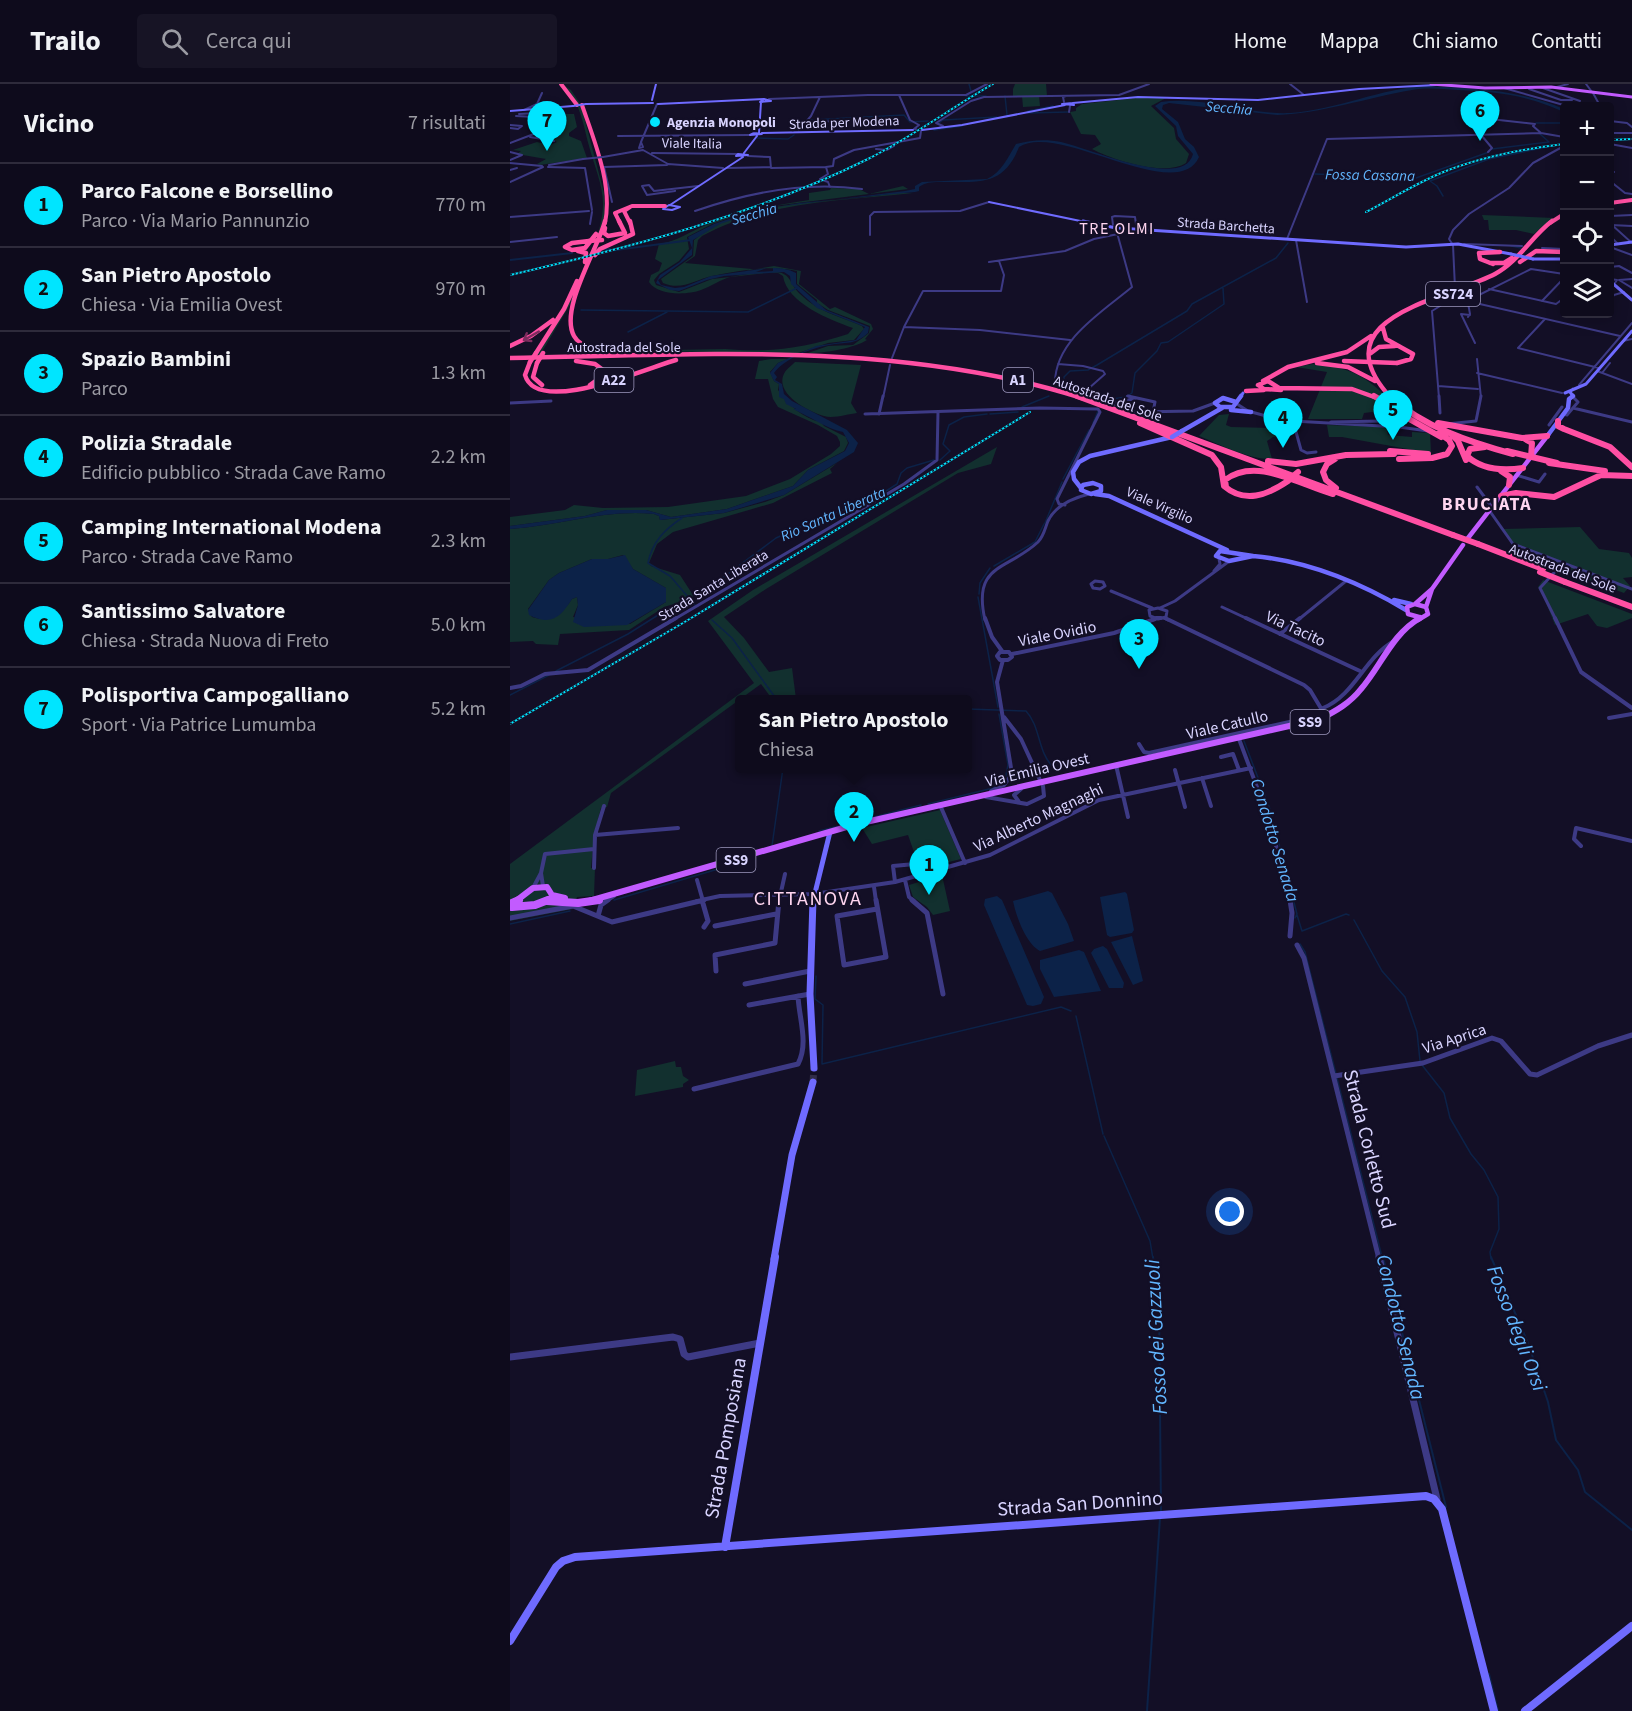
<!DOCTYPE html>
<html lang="it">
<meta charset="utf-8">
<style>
:root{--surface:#0e0b1c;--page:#171425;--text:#f1f3f6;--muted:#9b9ba3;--line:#2e2b3b;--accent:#00e5ff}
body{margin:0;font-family:"Source Sans 3",sans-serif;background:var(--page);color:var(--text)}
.controls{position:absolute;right:18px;top:18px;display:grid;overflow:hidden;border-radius:6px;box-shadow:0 3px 15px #0003}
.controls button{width:54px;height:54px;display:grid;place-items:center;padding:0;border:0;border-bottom:2px solid var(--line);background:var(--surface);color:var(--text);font:30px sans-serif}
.you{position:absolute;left:720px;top:1128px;width:21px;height:21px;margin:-15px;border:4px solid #fff;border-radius:50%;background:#1a73e8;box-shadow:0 0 0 9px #1a73e833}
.badge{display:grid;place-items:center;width:39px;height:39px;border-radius:50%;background:var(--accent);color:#111;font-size:20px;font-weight:700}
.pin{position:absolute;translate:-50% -50px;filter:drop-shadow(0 2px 3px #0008)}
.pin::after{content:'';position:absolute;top:32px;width:21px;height:18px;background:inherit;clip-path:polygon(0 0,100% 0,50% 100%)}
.popup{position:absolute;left:225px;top:611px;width:237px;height:78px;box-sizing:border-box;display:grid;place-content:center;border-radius:6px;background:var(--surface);filter:drop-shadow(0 2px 4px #0005);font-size:20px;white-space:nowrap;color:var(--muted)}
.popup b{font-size:22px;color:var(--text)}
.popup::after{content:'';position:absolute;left:50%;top:100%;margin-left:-12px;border:12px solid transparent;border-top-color:var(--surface)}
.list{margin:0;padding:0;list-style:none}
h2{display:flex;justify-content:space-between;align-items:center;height:78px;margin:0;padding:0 24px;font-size:26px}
h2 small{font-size:20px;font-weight:400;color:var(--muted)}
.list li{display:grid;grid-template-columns:39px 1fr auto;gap:18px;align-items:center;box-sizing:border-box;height:84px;padding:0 24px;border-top:2px solid var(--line)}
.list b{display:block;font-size:22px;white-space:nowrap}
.list p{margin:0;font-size:20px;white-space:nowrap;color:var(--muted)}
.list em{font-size:20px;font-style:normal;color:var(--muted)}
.icon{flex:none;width:33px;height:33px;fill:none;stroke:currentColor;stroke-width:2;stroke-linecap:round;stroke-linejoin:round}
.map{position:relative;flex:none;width:1122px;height:1627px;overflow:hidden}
header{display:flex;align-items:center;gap:36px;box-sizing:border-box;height:84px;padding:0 30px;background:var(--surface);border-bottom:2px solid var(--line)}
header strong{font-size:28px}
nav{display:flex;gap:33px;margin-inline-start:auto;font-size:21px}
.search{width:420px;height:54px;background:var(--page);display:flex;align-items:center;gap:15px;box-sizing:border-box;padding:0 21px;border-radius:6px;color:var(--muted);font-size:22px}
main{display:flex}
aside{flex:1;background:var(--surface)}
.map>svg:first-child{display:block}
</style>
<header>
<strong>Trailo</strong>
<div class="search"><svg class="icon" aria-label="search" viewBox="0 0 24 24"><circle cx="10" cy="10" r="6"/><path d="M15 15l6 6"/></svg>Cerca qui</div>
<nav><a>Home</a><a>Mappa</a><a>Chi siamo</a><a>Contatti</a></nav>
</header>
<main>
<aside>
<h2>Vicino<small>7 risultati</small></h2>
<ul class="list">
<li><span class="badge">1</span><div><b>Parco Falcone e Borsellino</b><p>Parco · Via Mario Pannunzio</p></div><em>770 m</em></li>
<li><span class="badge">2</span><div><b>San Pietro Apostolo</b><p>Chiesa · Via Emilia Ovest</p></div><em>970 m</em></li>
<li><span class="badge">3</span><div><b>Spazio Bambini</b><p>Parco</p></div><em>1.3 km</em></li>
<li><span class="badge">4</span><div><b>Polizia Stradale</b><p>Edificio pubblico · Strada Cave Ramo</p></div><em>2.2 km</em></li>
<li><span class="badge">5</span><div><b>Camping International Modena</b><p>Parco · Strada Cave Ramo</p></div><em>2.3 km</em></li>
<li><span class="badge">6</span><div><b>Santissimo Salvatore</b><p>Chiesa · Strada Nuova di Freto</p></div><em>5.0 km</em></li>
<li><span class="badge">7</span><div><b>Polisportiva Campogalliano</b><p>Sport · Via Patrice Lumumba</p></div><em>5.2 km</em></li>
</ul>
</aside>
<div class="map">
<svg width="1122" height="1627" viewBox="0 0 1122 1627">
<rect width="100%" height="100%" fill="#130f26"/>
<path fill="#12302f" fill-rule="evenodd" d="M 52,0 L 61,6 L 71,21 L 94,109 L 95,131 L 67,209 L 30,271 L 27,271 C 48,234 93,164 93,120 C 93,101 84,81 79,62 C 73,39 70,17 52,0 Z
M 505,0 L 536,0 L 537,12 L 529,12 L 530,22 L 513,23 L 512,12 L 503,12 L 503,5 Z
M 626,14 L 656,14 L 641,22 L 664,44 L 666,55 L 679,70 L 676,79 C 655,93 603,76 582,65 L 591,60 L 585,51 L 571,50 L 560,28 L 566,27 L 566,24 L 572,20 Z
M 53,30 L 64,30 L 67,43 L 59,49 L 59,52 L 71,57 L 77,74 L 30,81 L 27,80 L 36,75 L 7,70 L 11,67 L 3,66 L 27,58 L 40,61 L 47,58 L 43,56 L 46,54 L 32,51 L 51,44 L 36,40 L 43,39 Z
M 393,102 L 398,105 L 249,124 L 202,140 L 177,153 L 179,165 L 169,177 L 149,190 L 144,196 L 146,201 L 169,208 L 202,195 L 264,188 C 281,188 279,199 290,210 C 310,229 327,231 352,242 L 354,245 L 344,256 L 318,259 L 288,269 L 110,267 L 215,265 C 260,269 295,264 338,250 L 343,244 C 320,236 277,219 273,192 L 268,189 C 253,188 232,190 217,194 C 208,197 200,203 191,206 C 177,211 148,212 139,198 L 141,191 L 149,187 L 152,179 L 145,175 L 149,160 C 166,158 181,147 196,141 C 234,127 260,122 299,116 L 299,109 L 320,106 L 321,104 L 349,105 L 359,110 Z
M 383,109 L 403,109 C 331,117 257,117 192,152 L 188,156 L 185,172 L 175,179 L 242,185 L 235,187 L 264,182 L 291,187 L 289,200 L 320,225 L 325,223 L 361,240 L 363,245 L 355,255 L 357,256 C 345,264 311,270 298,269 L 318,262 L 343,261 L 359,249 L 360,242 L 318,226 L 307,219 L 307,216 L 287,200 L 287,187 C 260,181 230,186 202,192 C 184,196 172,207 153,199 L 151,195 L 183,172 L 184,156 C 235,113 321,121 383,109 Z
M 972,131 L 1044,134 L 1024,150 L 1006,146 L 979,146 L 978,136 L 974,136 Z
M 261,275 L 278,275 L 268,279 L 260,288 L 264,297 L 269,300 L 268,306 C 280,322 292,334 311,338 L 314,342 L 336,353 L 338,359 L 334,367 L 298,386 L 283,402 L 217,425 L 161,433 L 136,426 L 97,426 L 75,432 L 0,442 L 0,433 L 55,426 L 64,421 L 93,424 L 158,423 L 236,412 L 280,395 L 321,370 L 330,362 L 330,358 L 327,352 L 308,341 L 268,323 L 263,315 L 258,295 L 245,295 L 249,277 Z
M 285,278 L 351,281 L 341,319 L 347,329 C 338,330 323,335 314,332 C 299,328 262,309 275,288 C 277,285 282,281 285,278 Z
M 803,280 C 845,283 868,298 891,333 L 862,328 L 854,329 L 852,335 L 798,335 L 817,288 L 786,283 Z
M 719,330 L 716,341 L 721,343 L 762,344 L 764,335 L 778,337 L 782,352 L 763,353 L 757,357 L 762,375 C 737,375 711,361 689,352 L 709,331 Z
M 817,341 L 876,343 L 878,351 L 902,353 L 902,348 L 920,349 L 921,369 L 914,368 L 832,353 L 819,353 Z
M 487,363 L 481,380 L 448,389 L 256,505 L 214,533 L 234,554 L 259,588 L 282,584 L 286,615 L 262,615 L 251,600 L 101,709 L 97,723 L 91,724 L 84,751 L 81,784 L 85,784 L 84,812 L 67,813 L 63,825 L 0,837 L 0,780 L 244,599 L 198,537 L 243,506 Z
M 327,379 L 320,385 L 322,389 L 263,419 L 163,448 L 147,460 L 139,479 L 141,482 L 170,491 L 183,511 L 183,514 L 154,523 L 119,546 L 50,550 L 48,561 L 26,560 L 23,557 L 0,558 L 0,445 C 49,442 95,425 144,430 L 149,432 L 150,436 L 214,429 L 255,418 L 274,411 ZM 113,471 L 123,485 L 156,504 L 156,518 L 120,540 L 63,533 L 68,521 L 67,513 L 62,515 C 52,530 41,539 22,533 L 18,525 L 39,496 L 49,489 L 82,475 L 98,475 Z
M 1070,443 L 1089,465 L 1119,469 L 1122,474 L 1122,493 L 1113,494 L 1120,502 L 1114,509 L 1008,470 L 992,445 Z
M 1033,496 L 1122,530 L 1122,534 L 1097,544 L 1087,542 L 1078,530 L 1045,541 L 1035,516 L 1028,503 Z
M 430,726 L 451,775 L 410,785 L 398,751 L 362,760 L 352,744 Z
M 432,791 L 440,827 L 423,831 L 417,823 L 403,813 L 399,801 Z
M 165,977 L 166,983 L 171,983 L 173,992 L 179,996 L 173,1000 L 173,1003 L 125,1012 L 127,986 Z"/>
<path fill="#0c2248" d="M 916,2 C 965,4 1010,6 1054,25 L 1054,28 C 1015,11 990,8 948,6 C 932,5 917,3 902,6 C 856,14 813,29 767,31 L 659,19 L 653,21 L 652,25 L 668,38 L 675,55 L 684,63 L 689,73 C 667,122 548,37 509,63 C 494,101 471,98 436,98 C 427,98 417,97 409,103 L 409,107 L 405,108 L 290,119 L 255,125 L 210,140 L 183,156 L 182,171 L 148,196 L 151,201 L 165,204 L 174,203 L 201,192 L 257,184 L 246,188 L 263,187 L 263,184 C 270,184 279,185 286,189 L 286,200 L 316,226 L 359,243 L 358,249 C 346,261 335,258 319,261 C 301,264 274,275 264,289 L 267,293 L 265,296 L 272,300 L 274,310 L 282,317 L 337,346 L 348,359 L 344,368 L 274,411 L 214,429 L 150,436 L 149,432 L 144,430 C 95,425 49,442 0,445 L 0,442 L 75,432 L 97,426 L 136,426 L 161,433 L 217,425 L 283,402 L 298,386 L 335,367 L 339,359 L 333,348 C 317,345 299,332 283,325 L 286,325 L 276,320 L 274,315 L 269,313 L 269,300 L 264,297 L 260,289 L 268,279 L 306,262 L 346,256 L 355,243 L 307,224 L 281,200 L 280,192 L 274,188 L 214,192 L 197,196 L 169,207 L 160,206 L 146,199 L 150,191 L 170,178 L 182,164 L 178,153 L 204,140 L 249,125 L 395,107 L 405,105 L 405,102 L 412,98 L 477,95 C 492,88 498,73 506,60 C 521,56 536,55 551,58 C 576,63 674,107 683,70 L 668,52 L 666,42 L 645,22 L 651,18 C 695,12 737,31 780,29 C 827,26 871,4 916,2 Z
M 115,471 L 123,485 L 156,504 L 156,518 L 117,541 L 74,543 L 63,538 L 68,521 L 67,513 L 62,515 C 50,534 41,542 19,531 L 18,526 L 39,496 L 49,489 L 82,475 L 98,475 Z
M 538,807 L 542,809 L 558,840 L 564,857 L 530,867 C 516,860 506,832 503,817 Z
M 615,808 L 617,810 L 624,846 L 622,849 L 600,853 L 597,851 L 590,813 Z
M 487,812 L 492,816 L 534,913 L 531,920 L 523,922 L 517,921 L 474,821 L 475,815 Z
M 622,852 L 633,897 L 623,901 L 601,858 Z
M 593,862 L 597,865 L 614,899 L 613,904 L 599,904 L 581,869 L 584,865 Z
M 569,866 L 574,868 L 591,907 L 544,913 L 530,885 L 530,876 Z"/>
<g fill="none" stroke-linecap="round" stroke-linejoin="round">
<path stroke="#0c2248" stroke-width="1.5" d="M 459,0 L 461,7
M 456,12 L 476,12
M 495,12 L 497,31
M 518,27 L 543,22
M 518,29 L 558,28
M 429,39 L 433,36 L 487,33
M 1026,39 L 1054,39
M 424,46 L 452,42
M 289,47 L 301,36 L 394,31 L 400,38 L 418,37
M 247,54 L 278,55 L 284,51
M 982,65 L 1039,58 L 1030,50
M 805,90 L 906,94 L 979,68
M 933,112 L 927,102 L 920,97 L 979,75 L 1042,62
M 1001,162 L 1011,164
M 71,226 L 238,228 L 287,204
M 118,248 L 157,228
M 554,301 L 554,293 L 560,287 L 578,286 L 587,281 L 677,227 L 682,220 L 766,174 L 778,159
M 602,315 L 616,313 L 622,309 L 625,289 L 647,267 L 651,259 L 658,258 L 714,220 L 713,204
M 512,323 L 539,312
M 480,330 L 508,328
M 583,339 L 588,327
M 430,376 L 440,367 L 433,360 L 439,341 L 454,333 L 477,330
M 553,395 L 579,346
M 172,434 C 155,445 142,458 138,479 L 160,492 L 185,521
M 535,439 L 552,398
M 484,482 L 525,458 L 534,440
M 191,510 L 266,454 L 310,434 L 362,416 L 387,400 L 391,389 L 397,384 L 424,376
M 469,510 L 470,499 L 480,484
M 468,513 L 488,623
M 202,536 L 222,554 L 267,616
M 46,587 L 118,550 L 164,521
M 0,611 L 39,591
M 273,614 L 302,616
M 458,625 L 516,627 C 531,643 527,667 543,683
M 734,657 L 760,725 L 787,830 L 785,834
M 418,720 L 483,704 L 495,696 L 498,681 L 489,630
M 309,747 L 411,721
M 262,762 L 273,684
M 104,816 L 235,777
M 787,831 L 792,847 L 836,830 L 839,831
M 844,836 L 872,887 L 895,913 L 907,948 L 910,977
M 0,840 L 60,827
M 790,860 L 795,868 L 826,990
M 306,892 L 305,915 L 313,921 L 312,980 L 551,923 L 561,927
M 566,932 L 593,1050
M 912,981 L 934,1009 L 940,1034 L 961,1070 L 974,1086 L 988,1113 L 989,1145 L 980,1168 L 981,1175
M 827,994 L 872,1173
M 594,1052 L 640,1157 L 643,1175"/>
<path stroke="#0c2248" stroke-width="2" d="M 643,1173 L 649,1220 L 651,1428
M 981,1173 L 1018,1259 L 1038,1318 L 1046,1356 L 1068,1386 L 1075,1408 L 1122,1446
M 874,1177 L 936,1423
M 979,1590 L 988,1627
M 637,1627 L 650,1434"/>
<path stroke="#0c2248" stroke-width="2" d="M 92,165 L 100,165
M 106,166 L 181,156
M 0,176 L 62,169"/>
<path stroke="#312d47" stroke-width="7" stroke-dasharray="7 4" stroke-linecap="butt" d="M 303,998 L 304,984"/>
<path stroke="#3d3a85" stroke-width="2" d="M 780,0 L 794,11
M 1076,0 L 1082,8
M 1030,3 L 1070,17
M 1047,3 L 1058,0
M 994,4 L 1057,22
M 1019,5 L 1051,16 L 1062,16
M 389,11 L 400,36 L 409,41 L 404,45 L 406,45
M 259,15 L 358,11 L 456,11 L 477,0
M 554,18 L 553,13 L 556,12
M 1055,21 L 1089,20 L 1083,9
M 14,26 L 27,20 L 32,9
M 962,26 L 971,34 L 1025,40 L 1023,42 L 1031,49
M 559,28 L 560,22
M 9,30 L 47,28 L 35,38
M 6,32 L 24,33
M 1100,37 L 1117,39 L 1122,43
M 297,38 L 365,36
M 0,41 L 12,42 L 8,45 L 0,44
M 429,44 L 433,42 L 426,39 L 461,17 L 474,13 L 609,11 L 639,0
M 289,46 L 301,32 L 310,13
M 1100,49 L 1122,49
M 108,52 L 239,51
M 972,52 L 982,64 L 978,68
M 20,53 L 44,57
M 131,58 L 133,63 L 129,64 Z
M 131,58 L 147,20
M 0,59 L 42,43
M 1100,60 L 1122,64
M 366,65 L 377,66 L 384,62
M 0,68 L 12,71
M 142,69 L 228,70
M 238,72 L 260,73 L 261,84 L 316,83 L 318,90 L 310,95 L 318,98 L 320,103
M 93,73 L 133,66 L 158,80 L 213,84
M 0,76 L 12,71
M 0,79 L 32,82
M 39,81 L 73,75
M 38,83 L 75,84 L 82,126
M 316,83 L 323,82 L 324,75 L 344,66 L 410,54 L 411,47
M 217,84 L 260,83
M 0,86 L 7,84
M 1100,88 L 1104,88
M 1100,97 L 1115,109 L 1122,110
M 0,98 L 33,83
M 165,105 L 165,107 L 137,111 L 132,102 L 139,101 L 144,107 L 188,102
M 102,118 L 94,83 L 157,81
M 185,127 C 237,109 297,97 352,105
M 1100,132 L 1122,131
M 0,133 L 79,127
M 80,140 L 82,128
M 603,141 L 602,133 L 605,132 L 625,133 L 626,140
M 1101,141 L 1122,142
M 1102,141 L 1122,159
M 360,151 L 360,132 L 364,128 L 450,127 L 479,118
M 1100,152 L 1108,160
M 777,155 L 817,55 L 1031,49 L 1054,53
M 786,156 L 797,218
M 0,158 L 47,153
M 954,160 L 1012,162
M 1100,163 L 1122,171
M 1032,164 L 1054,165
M 479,178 L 555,167 L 584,155 L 608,150
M 1100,183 L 1109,182 L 1122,189
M 1100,195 L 1107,196 L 1105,199
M 1122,195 L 1109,196 L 1122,204
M 945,204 L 943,161 L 939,155 L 943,146 L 959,130 L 999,104 L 1023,79 L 1054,62
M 979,205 L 1046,220 L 1054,214
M 959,216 L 1021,185 L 1054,190
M 1032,217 L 1054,194
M 1100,217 L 1104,211 L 1114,208
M 961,218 L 1110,252
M 958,219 L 960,230 L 958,233
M 960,231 L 951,230 L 965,259
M 1035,235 L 1008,264 L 1089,284
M 394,243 L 470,246 L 560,256
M 1113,257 L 1122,255
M 382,274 L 394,243 L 413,207 L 491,207 L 494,191 L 489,177
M 967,275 L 971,314
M 548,280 L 573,282 L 593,287 L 595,290 L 578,305 L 596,314
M 1087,287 L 1122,300
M 967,289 L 1052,309
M 1092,289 L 1100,279
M 1069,301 L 1122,239
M 928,302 L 968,305
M 617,312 L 625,314
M 1062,312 L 1064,314
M 373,314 L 380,281
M 586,314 L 545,299 C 545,256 592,228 622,203 L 606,145
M 929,314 L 922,227 L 935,219 L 954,217"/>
<path stroke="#3d3a85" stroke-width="3" d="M 582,312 L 626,328 L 683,327 L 705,319
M 593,312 L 607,319 L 626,314
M 618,312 L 645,318 L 643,328
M 929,312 L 930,329
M 0,319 L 41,317
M 727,320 L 738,327
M 1063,324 L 1122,338
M 738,327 L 756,332 L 785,335
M 355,330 L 530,324 L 588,325 L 590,328 L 547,415 L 549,420 L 555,421
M 369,330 L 373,312
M 1053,330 L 1057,331 L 1068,318 L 1062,312
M 821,338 L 872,337
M 937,340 L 966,337 L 971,312
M 1039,341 L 1052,323
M 806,368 L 797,369 L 791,366 L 783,337 L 889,343 L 918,347
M 1006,391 L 1029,398 L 1035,390
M 967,403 L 982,423
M 979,426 L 1003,460 L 1122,505
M 704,487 L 710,480 L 709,475
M 585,497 L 593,498 L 595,502 L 590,505 L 583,504 L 581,500 Z
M 601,507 L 642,524
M 712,523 L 740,536
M 648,524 L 657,527 L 656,533 L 648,535 L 640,532 L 639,526 Z
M 650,524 L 665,517 L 718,478
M 654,534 L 658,536
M 163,536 L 394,400 L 427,376 L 428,328
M 475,536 C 462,479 497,487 528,458 C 534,452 535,444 538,437 C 545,422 563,414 579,410
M 643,536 L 645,535
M 788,536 L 836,497
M 1046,536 L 1030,504 L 1053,479"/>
<path stroke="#3d3a85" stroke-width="4" d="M 475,534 L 482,553 L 492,567
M 646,534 L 651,534
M 736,534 L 850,587
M 1045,534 L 1071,588 L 1122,624
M 770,550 L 790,534
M 490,568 L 499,568 L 502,573 L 498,576 L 490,576 L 487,572 Z
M 502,570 L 604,549 L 645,535
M 0,604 L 11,602 L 35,590 L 78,586 L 166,534
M 813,624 C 845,611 854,574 884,557
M 494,633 L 511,655 L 530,696
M 1099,634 L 1122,630
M 729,655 L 760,738 L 780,817
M 629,660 L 634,668 L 639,669 L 793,635 L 812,626 L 800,606 L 794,601 L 655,534
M 711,673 L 723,670 L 729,686
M 606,681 L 618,733
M 665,686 L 675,723
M 692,694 L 701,722
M 481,707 L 494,701 L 502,690 L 487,598 L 493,576
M 476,713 L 517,720 L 534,712 L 533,702
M 509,718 L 504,711 L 511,705
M 430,721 L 455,779
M 85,751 L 168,744
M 1071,762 L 1064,755 L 1066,744 L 1122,757
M 84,784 L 85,751 L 94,722
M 31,789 L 33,802
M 187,796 L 193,817
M 395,796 L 399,813 L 404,817
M 385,798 L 383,782 L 405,780 L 409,792
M 364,803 L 366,817
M 23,804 L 31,789 L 35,770 L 84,765
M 96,817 L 104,812
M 187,817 L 210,812 L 304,810 L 385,798 L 480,771 L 589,716 L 741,684
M 269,817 L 275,790"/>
<path stroke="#3d3a85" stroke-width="5" d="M 192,816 L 198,837 L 194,843
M 366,816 L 376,873 L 334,881 L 327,832 L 367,825
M 402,816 L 417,829 L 433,910
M 88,832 L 91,821 L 98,816
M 0,834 L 63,822 L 102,838 L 194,816
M 205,842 L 266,830
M 780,852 L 782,829 L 780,816
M 787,861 L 794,874 L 869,1175
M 206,887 L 205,871 L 265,859 L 269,816
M 235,900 L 300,887
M 239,921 L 300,910
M 824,992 L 913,979 L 982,954 L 991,957 L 1020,990 L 1027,991 L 1088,962 L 1122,951
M 184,1005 L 288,980 C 299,959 289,935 288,912"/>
<path stroke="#3d3a85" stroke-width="7" d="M 869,1173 L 927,1415
M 0,1273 L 163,1253 L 170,1255 L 174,1270 L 178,1273 L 250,1259"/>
<path stroke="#6f6bff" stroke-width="2" d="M 254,15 L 261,17 L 250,18 Z
M 142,16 L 146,0
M 563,19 L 564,21 L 552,20 L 628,13 L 748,16 L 849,5 L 926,1
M 76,20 L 143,19
M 148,20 L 254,15
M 0,27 L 63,22
M 412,46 L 452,41 L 555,21
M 244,49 L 252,50 L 240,51 Z
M 249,49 L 251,18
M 252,49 L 403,46
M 234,69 L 247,52
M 228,70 L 238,71 L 226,72 Z
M 479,118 L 580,139
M 159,121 L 170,123 L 162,126 L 153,125 Z
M 160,121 L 233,73"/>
<path stroke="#6f6bff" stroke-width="3" d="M 573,137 L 606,144
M 608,144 L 896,163 L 948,160 L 1001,170
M 1100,161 L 1122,158
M 1023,175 L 1054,175
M 1100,197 L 1122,216
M 1055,309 L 1076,300 L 1122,247
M 730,314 L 733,309
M 1061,314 L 1063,312 L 1060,308 L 1063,305"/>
<path stroke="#6f6bff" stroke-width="4.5" d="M 726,318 L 713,314 L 705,319 L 710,323 L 723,323 L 731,312
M 721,326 L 741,328
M 672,347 L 712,324
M 1038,351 L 1058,324 L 1059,315 L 1063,312
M 583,399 L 591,402 L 591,407 L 581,410 L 571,406 L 573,401 Z
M 571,404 L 564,395 L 563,388 L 569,378 L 580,372 L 662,353
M 585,410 L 599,412 L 717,466
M 710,467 L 743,472 L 719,477 L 706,472 Z
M 743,472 C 798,477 849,498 896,526
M 884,516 L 901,520"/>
<path stroke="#6f6bff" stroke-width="5" d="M 303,817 L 320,748"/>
<path stroke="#6f6bff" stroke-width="7" d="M 303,816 L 300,910 L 304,984
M 264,1175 L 282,1071 L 303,998"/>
<path stroke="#6f6bff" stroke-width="8" d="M 215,1463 L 265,1173
M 0,1557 L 46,1483 L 53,1477 L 65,1473 L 916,1412 L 924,1415 L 932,1425 L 984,1627
M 1015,1627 L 1122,1542"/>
<path stroke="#c25bff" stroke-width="3" d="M 921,0 L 975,4 L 1041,3 L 1122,13"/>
<path stroke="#c25bff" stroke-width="4.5" d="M 958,454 L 1038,351
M 905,520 L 922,505 L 953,461
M 909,533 L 898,530 L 897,523 L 905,520 L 916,523
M 908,536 L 918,530 L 916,523 L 922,505"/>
<path stroke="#c25bff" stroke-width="6" d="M 42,811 L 55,814
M 6,817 L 23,804 L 37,803 L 42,811
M 35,817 L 39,815
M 37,817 L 44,817
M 79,817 L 347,740 L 810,635 C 826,627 840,619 851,605 C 871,582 882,550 910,534"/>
<path stroke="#c25bff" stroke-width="8" d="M 37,817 L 68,819 L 89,816
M 0,820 L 9,816
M 2,823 L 25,821 L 38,816"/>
<path stroke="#ff4fa3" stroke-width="4" d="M 51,0 L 67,21
M 72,21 C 84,56 103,101 95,139
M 1100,119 L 1122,116
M 120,123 L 114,127 L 120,139
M 110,139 L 105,129 L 122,122 L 155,122
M 1040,139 L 1054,130"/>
<path stroke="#ff4fa3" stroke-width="4.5" d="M 95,137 C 88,165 49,225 64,252 C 71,265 93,267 106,268
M 95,144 L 94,149 L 98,152 L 115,149 L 109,137
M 79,157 L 62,159 L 55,163 L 62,166 L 75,164 L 86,150
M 68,167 L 76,169 L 75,178
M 969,169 L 970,175 L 983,180
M 969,169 L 990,168
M 85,171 L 90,165 L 123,150 L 120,137
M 1010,178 L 1026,167 L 1054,168
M 980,179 L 994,179 L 1002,174
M 873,244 L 876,255 L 903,270 L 901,275 L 887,279
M 0,262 L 21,252 L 43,236
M 26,269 L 54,225 L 67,197
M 861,269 L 869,263 L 885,262
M 0,274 C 190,271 388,256 572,314
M 66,277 L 85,280 L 93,286 L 91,293 L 80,301
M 20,278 L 15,291 C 27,333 139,283 166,276
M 27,279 L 23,293 L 32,301
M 807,279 L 838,283 L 865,297
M 753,297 L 778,283 L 837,268 L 861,252
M 771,306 L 754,305 L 748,301 L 758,297 L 769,304 L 842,305 L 867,314
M 736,307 L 754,306
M 881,314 C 807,233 935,216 985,190 C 1008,178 1021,153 1042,137"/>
<path stroke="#ff4fa3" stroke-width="6" d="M 567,312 L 943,451
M 864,312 L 892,328
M 879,312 C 914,343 959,358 1003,370
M 885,327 L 931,353
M 1048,337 L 1048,342 L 1054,345 L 1100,363 L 1122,383
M 630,339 L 702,371 L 711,383 L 714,402 C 735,420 757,411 778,397
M 928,339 L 1012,354 L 1037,352
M 942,351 L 948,357 L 956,376
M 1015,355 L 1022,359 L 1021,373
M 975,363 L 960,365 L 957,372 C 972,386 993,387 1013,384
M 880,367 L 918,370
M 825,375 L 817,380 L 813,388 L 816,396 L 826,404
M 889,375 L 922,374 L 937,370 L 942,362 L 939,356 L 929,349
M 758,377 L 786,380 L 836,371 L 884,370
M 1039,379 L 1095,387
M 991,387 L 1000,393 L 999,401
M 716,403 L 715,396 C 746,372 790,401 823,410
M 991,412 L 1006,409 L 1044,413 L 1091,391 L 1122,392
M 968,460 L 1033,485
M 1055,498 L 1122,523"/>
<g stroke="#00e5ff" stroke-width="2">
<path id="rail" d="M 1100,56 L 1122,55
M 856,128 C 881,115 905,100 931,89 C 970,73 1012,65 1054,60
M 0,191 C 122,163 245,131 358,75 C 402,53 441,24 483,0
M 0,640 L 173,539 L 520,328"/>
</g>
<use href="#rail" stroke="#130f26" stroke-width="1.5" stroke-dasharray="2" stroke-linecap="butt"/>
<path stroke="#3d3a85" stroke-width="2" d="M 73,75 L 93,73"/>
<path stroke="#6f6bff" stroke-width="2" d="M 63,22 L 76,20"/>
<path stroke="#6f6bff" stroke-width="3" d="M 1001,170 L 1023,175"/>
<path stroke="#6f6bff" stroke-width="4.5" d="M 662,353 L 672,347"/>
<path stroke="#ff4fa3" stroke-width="4.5" d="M 79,157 L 92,156
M 834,277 L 887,279
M 20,278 L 26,269
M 27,279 L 33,269"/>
<path stroke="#ff4fa3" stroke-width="6" d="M 997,367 L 1047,379
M 777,397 L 788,388
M 943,451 L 968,460
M 1030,488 L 1055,498"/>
</g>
<defs><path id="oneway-shaft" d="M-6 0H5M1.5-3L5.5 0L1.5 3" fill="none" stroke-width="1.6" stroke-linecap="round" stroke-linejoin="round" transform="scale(1.5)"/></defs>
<use stroke="#7d2c5e" href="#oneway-shaft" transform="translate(21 252) rotate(150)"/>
<circle fill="#00e5ff" stroke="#130f26" stroke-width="2" cx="145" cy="38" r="6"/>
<g text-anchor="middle" stroke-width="4.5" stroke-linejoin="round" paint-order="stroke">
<g font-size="14" font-weight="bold" fill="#d9d4ff" stroke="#130f26" text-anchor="start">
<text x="157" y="43">Agenzia Monopoli</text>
</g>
<g font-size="14" fill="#d9d4ff" stroke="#130f26">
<text transform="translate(334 38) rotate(-2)" y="5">Strada per Modena</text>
<text transform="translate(182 59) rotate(1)" y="5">Viale Italia</text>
<text transform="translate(716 141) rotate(4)" y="5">Strada Barchetta</text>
<text x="114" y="268">Autostrada del Sole</text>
<text transform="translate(598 314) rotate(19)" y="5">Autostrada del Sole</text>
<text transform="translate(650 421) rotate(24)" y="5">Viale Virgilio</text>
<text transform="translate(1053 484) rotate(21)" y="5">Autostrada del Sole</text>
<text transform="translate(203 501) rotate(-31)" y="5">Strada Santa Liberata</text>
</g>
<g font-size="15" font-style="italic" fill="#62b6ff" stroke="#130f26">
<text transform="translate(719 24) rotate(5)" y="5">Secchia</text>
<text transform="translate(860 91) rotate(1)" y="5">Fossa Cassana</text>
<text transform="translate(244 130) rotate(-16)" y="5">Secchia</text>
<text transform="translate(323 430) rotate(-24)" y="5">Rio Santa Liberata</text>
</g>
<g fill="#130f26" stroke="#9e99be" stroke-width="1.5">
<rect x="916" y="198" width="54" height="24" rx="4.5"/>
<rect x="84.5" y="284" width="39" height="24" rx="4.5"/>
<rect x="493" y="284" width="30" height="24" rx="4.5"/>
<rect x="780.5" y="626" width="39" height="24" rx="4.5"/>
<rect x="206.5" y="764" width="39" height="24" rx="4.5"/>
</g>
<g font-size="15" font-weight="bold" fill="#d9d4ff">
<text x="943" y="215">SS724</text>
<text x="104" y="301">A22</text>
<text x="508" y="301">A1</text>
<text x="800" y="643">SS9</text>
<text x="226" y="781">SS9</text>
</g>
<g font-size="16" letter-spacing="1.5" fill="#ffd6f0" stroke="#130f26">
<text x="607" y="150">TRE OLMI</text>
</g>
<g font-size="16" fill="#d9d4ff" stroke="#130f26">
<text transform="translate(786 544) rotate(25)" y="6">Via Tacito</text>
<text transform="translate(547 549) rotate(-11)" y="6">Viale Ovidio</text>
<text transform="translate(717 640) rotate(-13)" y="6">Viale Catullo</text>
<text transform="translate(527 685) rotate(-13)" y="6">Via Emilia Ovest</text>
<text transform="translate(528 733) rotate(-25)" y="6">Via Alberto Magnaghi</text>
<text transform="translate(944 954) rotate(-18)" y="6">Via Aprica</text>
</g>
<g font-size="18" font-weight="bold" letter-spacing="1.5" fill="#ffd6f0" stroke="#130f26">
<text x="977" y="426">BRUCIATA</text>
</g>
<g font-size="18" font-style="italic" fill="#62b6ff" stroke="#130f26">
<text transform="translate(765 756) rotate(73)" y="6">Condotto Senada</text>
</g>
<g font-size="20" letter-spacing="1.5" fill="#ffd6f0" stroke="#130f26">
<text x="298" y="821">CITTANOVA</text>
</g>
<g font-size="20" fill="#d9d4ff" stroke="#130f26">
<text transform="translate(860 1065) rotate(76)" y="7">Strada Corletto Sud</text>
<text transform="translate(215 1354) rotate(-80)" y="7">Strada Pomposiana</text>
<text transform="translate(570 1419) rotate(-4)" y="7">Strada San Donnino</text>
</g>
<g font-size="21" font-style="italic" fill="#62b6ff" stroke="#130f26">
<text transform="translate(891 1243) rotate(76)" y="7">Condotto Senada</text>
<text transform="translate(1007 1244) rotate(69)" y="7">Fosso degli Orsi</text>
<text transform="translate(646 1253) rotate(-93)" y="7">Fosso dei Gazzuoli</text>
</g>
</g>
</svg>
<div class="controls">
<button>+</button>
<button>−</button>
<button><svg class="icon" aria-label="locate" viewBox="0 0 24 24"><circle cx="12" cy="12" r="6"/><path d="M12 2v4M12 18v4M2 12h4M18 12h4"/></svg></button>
<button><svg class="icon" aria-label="layers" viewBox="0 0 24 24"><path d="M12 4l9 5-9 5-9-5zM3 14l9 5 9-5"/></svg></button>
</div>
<div class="you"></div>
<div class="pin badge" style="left:419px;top:811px">1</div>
<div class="pin badge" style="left:344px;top:758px">2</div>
<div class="popup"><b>San Pietro Apostolo</b>Chiesa</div>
<div class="pin badge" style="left:629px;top:585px">3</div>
<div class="pin badge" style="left:773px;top:364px">4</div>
<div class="pin badge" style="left:883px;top:356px">5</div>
<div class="pin badge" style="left:970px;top:57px">6</div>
<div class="pin badge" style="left:37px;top:67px">7</div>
</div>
</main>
